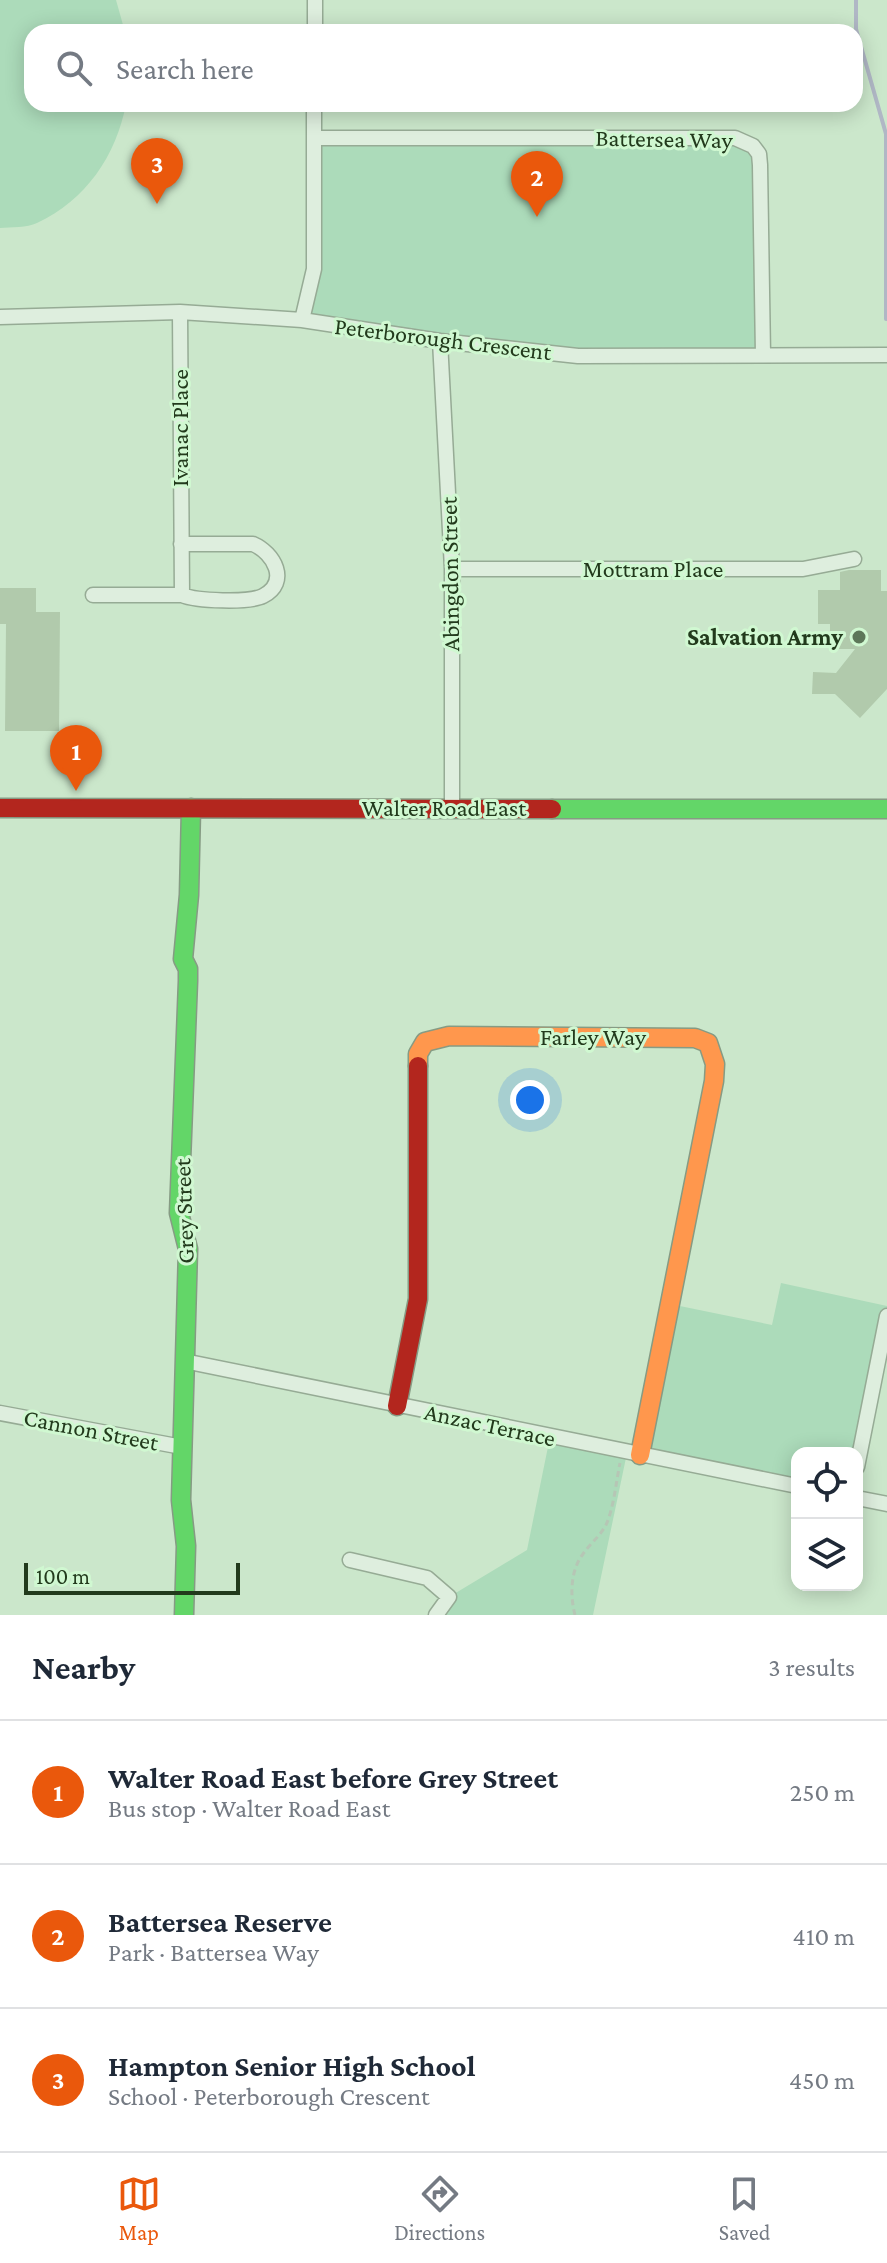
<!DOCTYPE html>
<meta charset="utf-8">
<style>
:root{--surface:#fff;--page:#f6f6f7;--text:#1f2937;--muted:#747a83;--line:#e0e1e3;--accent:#ea580c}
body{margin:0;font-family:"Crimson Pro",serif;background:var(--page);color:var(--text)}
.controls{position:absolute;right:24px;bottom:24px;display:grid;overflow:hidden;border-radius:16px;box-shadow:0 4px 20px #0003}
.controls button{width:72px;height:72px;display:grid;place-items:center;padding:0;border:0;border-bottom:2px solid var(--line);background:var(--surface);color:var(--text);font:40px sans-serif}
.scale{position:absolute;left:24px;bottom:20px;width:216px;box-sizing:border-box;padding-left:8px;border:4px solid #223a1c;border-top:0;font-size:22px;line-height:28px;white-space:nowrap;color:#223a1c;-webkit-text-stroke:6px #d0f8d1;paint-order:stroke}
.you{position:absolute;left:530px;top:1100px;width:28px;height:28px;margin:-20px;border:6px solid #fff;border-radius:50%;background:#1a73e8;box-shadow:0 0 0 12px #1a73e833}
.badge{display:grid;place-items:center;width:52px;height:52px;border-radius:50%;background:var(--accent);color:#fff;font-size:26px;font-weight:700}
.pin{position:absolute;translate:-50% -66px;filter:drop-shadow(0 2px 4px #0008)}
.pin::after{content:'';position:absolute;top:42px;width:28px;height:24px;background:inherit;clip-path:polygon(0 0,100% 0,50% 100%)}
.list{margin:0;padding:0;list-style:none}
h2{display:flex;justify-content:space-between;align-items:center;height:104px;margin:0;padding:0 32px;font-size:34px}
h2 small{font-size:26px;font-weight:400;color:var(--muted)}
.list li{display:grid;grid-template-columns:52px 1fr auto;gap:24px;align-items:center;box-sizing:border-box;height:144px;padding:0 32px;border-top:2px solid var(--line)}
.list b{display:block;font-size:30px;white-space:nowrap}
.list p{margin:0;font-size:26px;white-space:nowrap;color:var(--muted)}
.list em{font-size:26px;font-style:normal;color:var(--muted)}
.icon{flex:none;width:44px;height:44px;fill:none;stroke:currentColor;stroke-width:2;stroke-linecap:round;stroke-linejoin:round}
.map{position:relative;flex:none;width:887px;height:1615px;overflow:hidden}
.search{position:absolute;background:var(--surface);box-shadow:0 4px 20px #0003;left:24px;right:24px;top:24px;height:88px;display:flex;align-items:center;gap:20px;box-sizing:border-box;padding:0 28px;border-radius:24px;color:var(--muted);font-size:30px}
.sheet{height:536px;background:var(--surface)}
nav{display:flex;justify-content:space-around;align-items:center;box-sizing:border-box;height:112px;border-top:2px solid var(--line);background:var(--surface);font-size:22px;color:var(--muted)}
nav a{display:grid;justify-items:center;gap:4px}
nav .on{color:var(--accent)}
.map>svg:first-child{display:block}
</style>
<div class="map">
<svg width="887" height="1615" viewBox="0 0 887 1615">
<rect width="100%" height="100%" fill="#cbe7cb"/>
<path fill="#acdbba" d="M 0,0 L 116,0 L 125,32 L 32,32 L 32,104 L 126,104 C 116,156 86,200 37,223 C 27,228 11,227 0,228 Z
M 314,138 L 735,138 L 753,146 L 763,355 L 578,356 L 302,320 L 314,269 Z
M 781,1283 L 887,1306 L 887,1316 L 857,1453 L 797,1453 L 797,1486 L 640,1455 L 670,1304 L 772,1325 Z
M 550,1437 L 627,1453 L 593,1615 L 436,1615 L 449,1597 L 527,1550 Z"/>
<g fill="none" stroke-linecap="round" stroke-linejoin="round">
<path stroke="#b0b7c5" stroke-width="4" d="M 856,0 L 856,29 L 886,134 L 886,319"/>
</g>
<path fill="#b1caac" d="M 849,570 L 881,570 L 881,591 L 887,591 L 887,689 L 860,718 L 835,694 L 812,694 L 813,672 L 836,673 L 855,649 L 830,649 L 830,624 L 818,624 L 818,590 L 840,590 L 840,572 Z
M 0,588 L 36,588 L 36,612 L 60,612 L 59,731 L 5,731 L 6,624 L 0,624 Z"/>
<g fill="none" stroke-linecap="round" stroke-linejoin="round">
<g stroke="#96ab95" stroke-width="17">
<path id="street" d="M 315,32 L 315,0
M 314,138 L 735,138 L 753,146 L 759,154 L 760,165 L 763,355
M 180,312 L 182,595 C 196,601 249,603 263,596 C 290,582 274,553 253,544 L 181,544
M 0,317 L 180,312 L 302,320 L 440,341 L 578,356 L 887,355
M 302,320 L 314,269 L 314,104
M 440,341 L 452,569 L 452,808
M 452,569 L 803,569 L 854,559
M 93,595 L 182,595
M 184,1361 L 797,1486
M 0,1413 L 182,1447
M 857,1467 L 887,1316
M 857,1498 L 887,1504
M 350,1560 L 427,1578 L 449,1597 L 436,1615"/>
</g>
<g stroke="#869b84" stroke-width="21">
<path id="fast" d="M 552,809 L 887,809
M 184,1615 L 186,1546 L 181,1500 L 188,1249 L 179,1213 L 188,981 L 188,969 L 183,959 L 189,895 L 191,808"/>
</g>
<g stroke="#869b84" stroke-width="21">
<path id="slow" d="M 418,1066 L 418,1054 L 425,1042 L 449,1036 L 695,1038 L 708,1043 L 715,1064 L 714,1081 L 640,1455"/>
</g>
<g stroke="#869b84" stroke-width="21">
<path id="jam" d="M 0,808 L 552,809
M 397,1406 L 418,1299 L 418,1066"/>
</g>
<path stroke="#b6c6b5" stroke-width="3" stroke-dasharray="6 4" stroke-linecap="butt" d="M 575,1615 C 570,1596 570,1571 583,1554 C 590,1544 600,1536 606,1525 C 614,1507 616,1482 620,1463"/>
<use href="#street" stroke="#deeede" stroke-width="14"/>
<use href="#fast" stroke="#63d668" stroke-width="18"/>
<use href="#slow" stroke="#ff974d" stroke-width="18"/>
<use href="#jam" stroke="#b3261e" stroke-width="18"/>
</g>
<circle fill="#5d7759" stroke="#d0f8d1" stroke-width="3" cx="859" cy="637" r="8"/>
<g text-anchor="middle" stroke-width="6" stroke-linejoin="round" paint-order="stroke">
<g font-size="24" fill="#223a1c" stroke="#d0f8d1">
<text transform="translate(664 139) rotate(1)" y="8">Battersea Way</text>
<text transform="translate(443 339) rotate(7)" y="8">Peterborough Crescent</text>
<text transform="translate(180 428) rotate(-90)" y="8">Ivanac Place</text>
<text x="653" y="577">Mottram Place</text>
<text transform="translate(450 574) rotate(-91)" y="8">Abingdon Street</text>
<text x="444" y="816">Walter Road East</text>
<text x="593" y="1045">Farley Way</text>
<text transform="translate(184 1211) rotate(-92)" y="8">Grey Street</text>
<text transform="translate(490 1425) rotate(12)" y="8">Anzac Terrace</text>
<text transform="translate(91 1430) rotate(11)" y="8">Cannon Street</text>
</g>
<g font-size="24" font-weight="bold" fill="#223a1c" stroke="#d0f8d1" text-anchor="end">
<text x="843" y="645">Salvation Army</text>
</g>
</g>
</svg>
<div class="controls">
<button><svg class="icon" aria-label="locate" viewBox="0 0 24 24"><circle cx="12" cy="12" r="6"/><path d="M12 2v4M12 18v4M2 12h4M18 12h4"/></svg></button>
<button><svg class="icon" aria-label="layers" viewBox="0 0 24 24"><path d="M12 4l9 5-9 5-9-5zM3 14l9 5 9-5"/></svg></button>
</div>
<div class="scale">100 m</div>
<div class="you"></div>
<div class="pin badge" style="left:76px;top:791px">1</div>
<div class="pin badge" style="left:537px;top:217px">2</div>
<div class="pin badge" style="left:157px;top:204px">3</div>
<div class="search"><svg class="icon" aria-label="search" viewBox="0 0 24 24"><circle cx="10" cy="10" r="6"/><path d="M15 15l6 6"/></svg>Search here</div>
</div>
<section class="sheet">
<h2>Nearby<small>3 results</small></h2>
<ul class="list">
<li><span class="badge">1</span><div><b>Walter Road East before Grey Street</b><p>Bus stop · Walter Road East</p></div><em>250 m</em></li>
<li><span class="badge">2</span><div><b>Battersea Reserve</b><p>Park · Battersea Way</p></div><em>410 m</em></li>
<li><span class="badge">3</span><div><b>Hampton Senior High School</b><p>School · Peterborough Crescent</p></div><em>450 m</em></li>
</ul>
</section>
<nav>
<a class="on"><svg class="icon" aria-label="map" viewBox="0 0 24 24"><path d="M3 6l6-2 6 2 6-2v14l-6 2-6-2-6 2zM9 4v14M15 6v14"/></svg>Map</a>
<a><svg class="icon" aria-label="directions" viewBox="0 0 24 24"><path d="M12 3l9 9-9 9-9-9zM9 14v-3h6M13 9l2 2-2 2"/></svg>Directions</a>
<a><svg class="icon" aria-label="saved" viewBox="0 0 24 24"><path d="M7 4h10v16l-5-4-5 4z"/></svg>Saved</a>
</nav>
